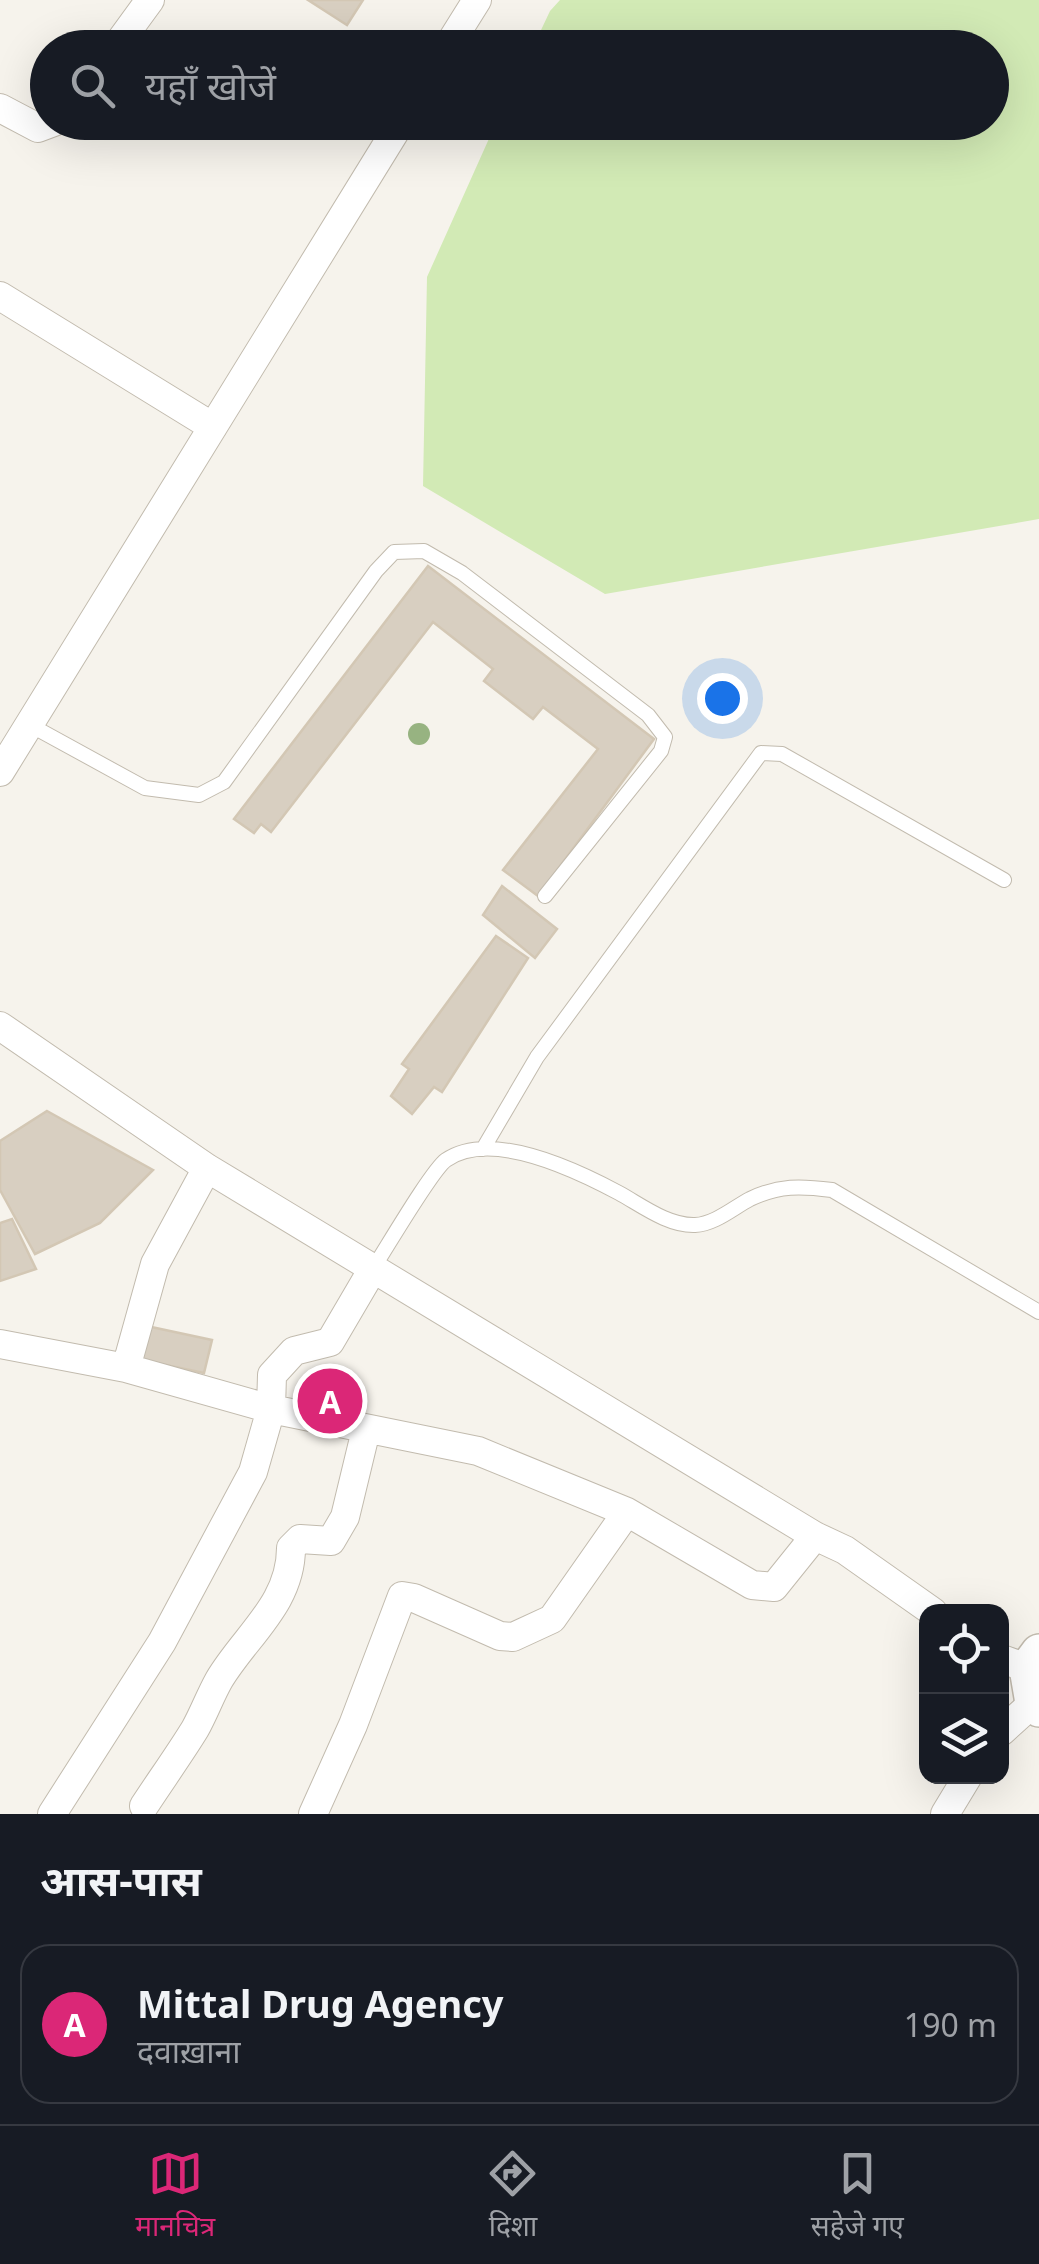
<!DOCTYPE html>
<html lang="hi">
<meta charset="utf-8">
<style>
:root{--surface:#171b24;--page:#242831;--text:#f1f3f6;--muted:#9ea1a6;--line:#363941;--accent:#db2777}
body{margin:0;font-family:"Noto Sans","Noto Sans Devanagari",sans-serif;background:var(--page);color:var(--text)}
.controls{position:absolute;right:30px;bottom:30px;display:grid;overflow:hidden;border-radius:20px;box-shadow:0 10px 40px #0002}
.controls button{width:90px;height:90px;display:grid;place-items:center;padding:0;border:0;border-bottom:2px solid var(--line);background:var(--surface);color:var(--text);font:50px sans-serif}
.you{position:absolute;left:722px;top:698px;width:35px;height:35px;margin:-25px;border:8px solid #fff;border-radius:50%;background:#1a73e8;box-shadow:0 0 0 15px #1a73e833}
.badge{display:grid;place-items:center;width:65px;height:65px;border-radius:50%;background:var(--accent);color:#fff;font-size:32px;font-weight:700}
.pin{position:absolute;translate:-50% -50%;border:5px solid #fff;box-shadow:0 2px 10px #0006}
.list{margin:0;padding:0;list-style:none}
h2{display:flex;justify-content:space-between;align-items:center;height:130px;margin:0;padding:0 40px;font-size:42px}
h2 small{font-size:32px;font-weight:400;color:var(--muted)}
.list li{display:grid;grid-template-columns:65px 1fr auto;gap:30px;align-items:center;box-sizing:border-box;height:160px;margin:0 20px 20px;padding:0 20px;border:2px solid var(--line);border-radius:30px}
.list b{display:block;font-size:38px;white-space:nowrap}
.list p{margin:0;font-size:32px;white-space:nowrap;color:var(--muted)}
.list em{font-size:32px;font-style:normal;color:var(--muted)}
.icon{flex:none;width:55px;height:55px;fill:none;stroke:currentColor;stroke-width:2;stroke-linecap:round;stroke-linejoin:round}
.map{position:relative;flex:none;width:1039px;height:1814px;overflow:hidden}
.search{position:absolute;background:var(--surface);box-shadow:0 10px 40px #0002;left:30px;right:30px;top:30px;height:110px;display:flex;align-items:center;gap:25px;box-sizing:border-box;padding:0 35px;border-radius:55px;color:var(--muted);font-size:38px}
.sheet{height:310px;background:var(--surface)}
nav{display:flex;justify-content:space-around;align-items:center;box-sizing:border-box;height:140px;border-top:2px solid var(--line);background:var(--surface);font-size:28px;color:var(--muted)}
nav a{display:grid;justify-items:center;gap:5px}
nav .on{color:var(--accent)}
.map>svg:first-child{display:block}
</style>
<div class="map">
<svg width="1039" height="1814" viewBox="0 0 1039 1814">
<rect width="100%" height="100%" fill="#f6f3ec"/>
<path fill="#d2eab5" d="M 560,0 L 1039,0 L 1039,519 L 605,594 L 423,486 L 427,277 L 496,123 L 992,122 L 992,48 L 533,47 L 550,11 Z"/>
<path fill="#d8cfc1" stroke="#d3c7b4" stroke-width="2.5" d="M 308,0 L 363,0 L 347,25 Z
M 428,566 L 654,739 L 538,896 L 503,870 L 598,749 L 543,707 L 533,719 L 484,681 L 493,669 L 433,622 L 271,832 L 261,824 L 254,833 L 234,819 Z
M 502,886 L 557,929 L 535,958 L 483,915 Z
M 496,936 L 528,958 L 442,1092 L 434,1087 L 412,1114 L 391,1096 L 409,1069 L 402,1064 Z
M 47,1111 L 153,1170 L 100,1223 L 35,1254 L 0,1190 L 0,1141 Z
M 12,1219 L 36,1269 L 0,1281 L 0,1223 Z
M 142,1325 L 212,1340 L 204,1373 L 137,1359 Z"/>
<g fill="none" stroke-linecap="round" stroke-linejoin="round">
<g stroke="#c2bbae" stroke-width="16">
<path id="service" d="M 30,725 L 145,788 L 199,795 L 224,782 L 376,571 L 394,552 L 424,551 L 462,573 L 648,715 L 665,737 L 661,751 L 545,896
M 483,1149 L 537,1057 L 761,753 L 782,754 L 1004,880
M 374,1267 C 387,1247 432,1170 446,1160 C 491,1129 576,1170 619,1193 C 641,1205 668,1226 695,1225 C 715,1224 733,1208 750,1199 C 779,1185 801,1186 832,1190 L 1039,1312"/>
</g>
<g stroke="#c2bbae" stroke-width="30">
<path id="minor" d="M 115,48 L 150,0
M 447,48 L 477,0
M 0,108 L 38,128 L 54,122
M 0,296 L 213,427
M 0,772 L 401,122
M 0,1026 L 207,1168 L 815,1536 L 845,1550 L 933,1612
M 0,1344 L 126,1368 L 271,1409 L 478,1451 L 627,1512 L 752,1585 L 774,1587 L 815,1536
M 126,1368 L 155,1264 L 207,1168
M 1002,1659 L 1027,1668
M 1002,1731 L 1033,1703
M 144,1806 C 161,1780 179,1755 195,1729 C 204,1713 210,1696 219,1680 C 245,1636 291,1604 291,1548 L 300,1539 L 331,1541 L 345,1517 L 366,1430
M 52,1814 L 162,1642 L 253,1472 L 271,1409 L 272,1375 L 294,1351 L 330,1342 L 374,1267
M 313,1814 L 353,1725 L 402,1596 L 414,1598 L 500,1636 L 513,1637 L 552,1619 L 627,1512
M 945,1814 L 968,1776"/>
</g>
<g stroke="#c2bbae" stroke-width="38">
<path id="tertiary" d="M 1039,1652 L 1027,1668 L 1033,1703 L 1039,1709"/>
</g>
<use href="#service" stroke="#fff" stroke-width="14"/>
<use href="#minor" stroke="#fff" stroke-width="28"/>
<use href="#tertiary" stroke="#fff" stroke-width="35"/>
</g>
<circle fill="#97b381" cx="419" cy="734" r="11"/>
</svg>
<div class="controls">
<button><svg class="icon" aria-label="locate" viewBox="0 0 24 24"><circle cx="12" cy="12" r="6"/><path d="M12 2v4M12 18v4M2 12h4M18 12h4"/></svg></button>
<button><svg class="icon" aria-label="layers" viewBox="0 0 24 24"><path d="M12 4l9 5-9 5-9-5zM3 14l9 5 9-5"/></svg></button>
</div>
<div class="you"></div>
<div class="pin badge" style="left:330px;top:1401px">A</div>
<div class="search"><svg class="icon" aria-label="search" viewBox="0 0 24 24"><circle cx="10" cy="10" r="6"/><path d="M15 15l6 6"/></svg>यहाँ खोजें</div>
</div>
<section class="sheet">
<h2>आस-पास<small></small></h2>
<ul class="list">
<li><span class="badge">A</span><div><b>Mittal Drug Agency</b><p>दवाख़ाना</p></div><em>190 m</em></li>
</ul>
</section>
<nav>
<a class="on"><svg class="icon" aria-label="map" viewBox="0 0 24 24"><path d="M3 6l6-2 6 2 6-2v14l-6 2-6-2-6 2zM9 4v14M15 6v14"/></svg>मानचित्र</a>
<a><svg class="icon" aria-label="directions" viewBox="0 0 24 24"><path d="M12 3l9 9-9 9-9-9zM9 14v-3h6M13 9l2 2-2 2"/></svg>दिशा</a>
<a><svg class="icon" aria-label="saved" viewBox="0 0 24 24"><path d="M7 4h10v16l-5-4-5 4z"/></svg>सहेजे गए</a>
</nav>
